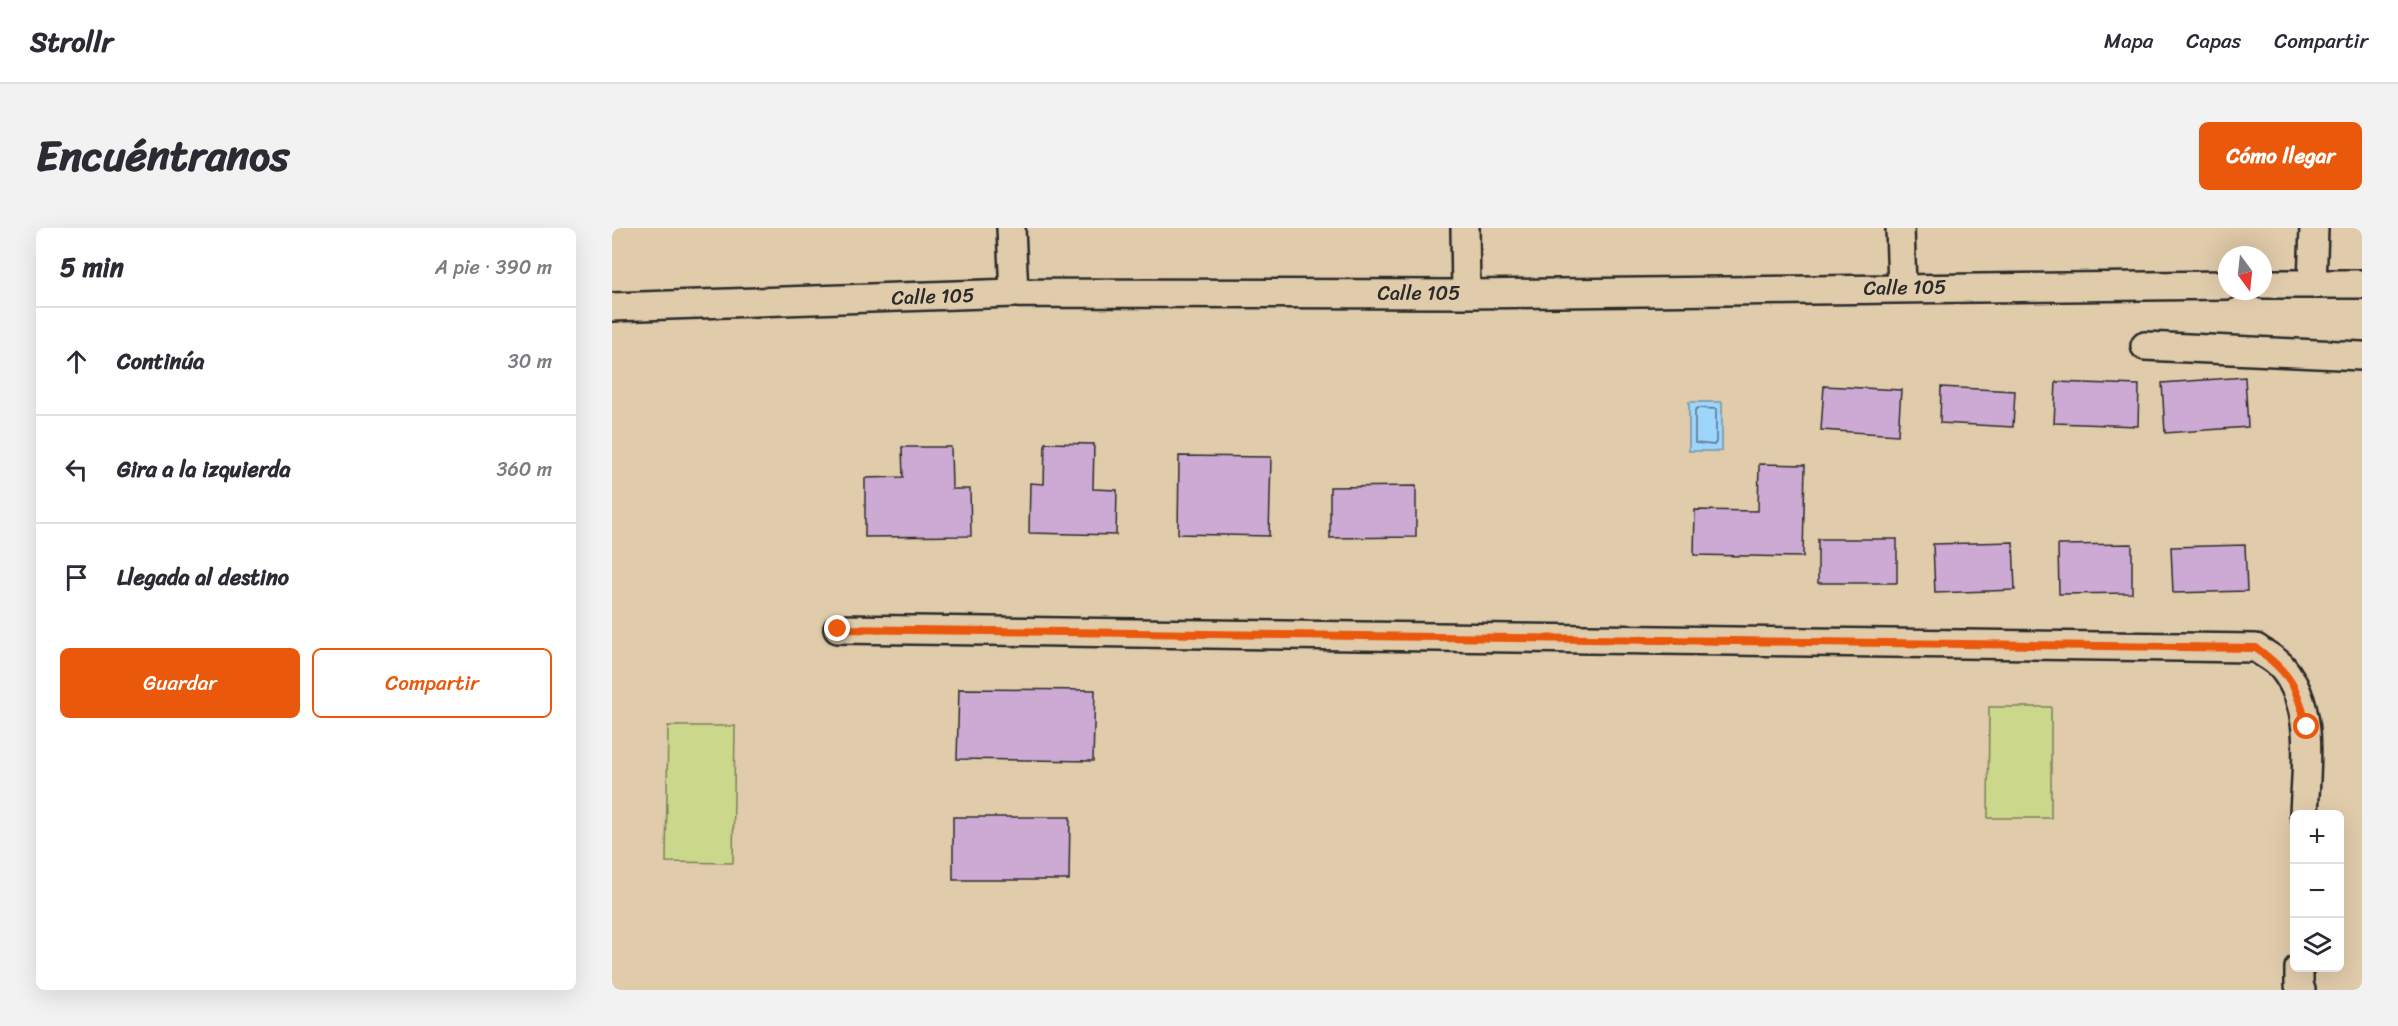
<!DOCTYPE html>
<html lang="es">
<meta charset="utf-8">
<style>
:root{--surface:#fff;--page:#f2f2f3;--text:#2b2b33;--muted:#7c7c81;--line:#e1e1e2;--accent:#ea580c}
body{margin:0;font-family:Sriracha,sans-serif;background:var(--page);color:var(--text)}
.controls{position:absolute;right:18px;bottom:18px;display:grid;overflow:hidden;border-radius:9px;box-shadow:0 6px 24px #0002}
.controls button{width:54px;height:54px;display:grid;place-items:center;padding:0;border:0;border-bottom:2px solid var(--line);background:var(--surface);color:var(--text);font:30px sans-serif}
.compass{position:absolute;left:1606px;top:18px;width:54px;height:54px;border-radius:50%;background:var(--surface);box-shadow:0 6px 24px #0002;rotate:165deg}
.stop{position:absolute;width:18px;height:18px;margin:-14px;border:4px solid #ea580c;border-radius:50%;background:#fff}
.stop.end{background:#ea580c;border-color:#fff;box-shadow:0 2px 6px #0008}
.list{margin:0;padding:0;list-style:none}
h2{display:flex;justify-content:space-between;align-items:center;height:78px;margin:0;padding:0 24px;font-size:26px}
h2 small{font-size:20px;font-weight:400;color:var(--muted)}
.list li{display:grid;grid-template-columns:39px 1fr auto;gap:18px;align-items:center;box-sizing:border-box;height:108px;padding:0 24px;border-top:2px solid var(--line)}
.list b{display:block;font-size:22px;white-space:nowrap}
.list em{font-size:20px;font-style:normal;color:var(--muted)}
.actions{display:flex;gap:12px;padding:18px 24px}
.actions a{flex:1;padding:14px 0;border:2px solid var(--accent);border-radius:9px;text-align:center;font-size:21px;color:var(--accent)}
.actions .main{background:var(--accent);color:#fff}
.icon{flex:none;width:33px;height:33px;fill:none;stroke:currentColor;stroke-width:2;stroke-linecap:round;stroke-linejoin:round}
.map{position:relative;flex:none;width:1750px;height:762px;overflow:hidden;border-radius:9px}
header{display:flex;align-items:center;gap:36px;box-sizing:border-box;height:84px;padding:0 30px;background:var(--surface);border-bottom:2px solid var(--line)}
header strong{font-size:28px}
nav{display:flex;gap:33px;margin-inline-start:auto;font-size:21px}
.intro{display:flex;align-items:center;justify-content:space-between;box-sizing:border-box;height:144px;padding:0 36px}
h1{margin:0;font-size:42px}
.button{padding:15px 27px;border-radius:9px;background:var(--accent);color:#fff;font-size:21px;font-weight:700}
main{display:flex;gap:36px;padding:0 36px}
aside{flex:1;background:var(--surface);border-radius:9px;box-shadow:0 6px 24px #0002}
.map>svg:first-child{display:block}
</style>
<header>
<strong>Strollr</strong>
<nav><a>Mapa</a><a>Capas</a><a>Compartir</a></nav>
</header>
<div class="intro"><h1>Encuéntranos</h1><a class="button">Cómo llegar</a></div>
<main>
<aside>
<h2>5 min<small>A pie · 390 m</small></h2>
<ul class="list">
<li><svg class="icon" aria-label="ahead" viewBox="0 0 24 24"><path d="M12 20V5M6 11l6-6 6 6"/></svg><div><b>Continúa</b></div><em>30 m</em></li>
<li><svg class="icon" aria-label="left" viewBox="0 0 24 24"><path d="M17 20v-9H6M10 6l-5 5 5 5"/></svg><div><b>Gira a la izquierda</b></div><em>360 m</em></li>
<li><svg class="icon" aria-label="arrive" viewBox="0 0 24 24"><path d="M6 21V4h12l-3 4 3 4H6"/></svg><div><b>Llegada al destino</b></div></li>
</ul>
<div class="actions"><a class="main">Guardar</a><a>Compartir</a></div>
</aside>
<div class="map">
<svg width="1750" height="762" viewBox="0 0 1750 762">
<rect width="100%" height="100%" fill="#e0cbaa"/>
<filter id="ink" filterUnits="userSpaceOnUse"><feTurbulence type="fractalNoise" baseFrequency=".0167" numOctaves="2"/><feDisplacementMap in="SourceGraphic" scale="12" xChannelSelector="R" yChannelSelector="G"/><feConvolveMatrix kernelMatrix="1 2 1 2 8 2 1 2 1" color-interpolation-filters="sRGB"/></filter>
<g filter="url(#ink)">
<path fill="#cbd78b" stroke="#7b815b" stroke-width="1.5" d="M 1377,479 L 1439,479 L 1439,590 L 1376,590 Z
M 56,498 L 123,498 L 121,635 L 54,634 Z"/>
<path fill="#9dd6fc" stroke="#6f92a8" stroke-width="1.5" d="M 1077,174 L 1110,174 L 1110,223 L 1077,223 Z"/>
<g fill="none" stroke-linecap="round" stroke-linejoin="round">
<path stroke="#596f7f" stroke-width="1.5" d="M 1086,180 L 1104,181 L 1104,214 L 1102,217 L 1083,215 L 1083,182 Z"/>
</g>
<path fill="#ccaad4" stroke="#2b2b2b" stroke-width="1.5" d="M 1633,149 L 1636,199 L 1553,205 L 1550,155 Z
M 1444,154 L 1527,157 L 1526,198 L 1442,195 Z
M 1212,158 L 1289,162 L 1286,207 L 1209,202 Z
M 1329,159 L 1403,163 L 1401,199 L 1328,195 Z
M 433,215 L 482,216 L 481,261 L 505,262 L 504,307 L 417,305 L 418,255 L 432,256 Z
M 290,219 L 339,219 L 340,261 L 358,261 L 359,308 L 253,309 L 253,250 L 291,249 Z
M 567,228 L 659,229 L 657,308 L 566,306 Z
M 1147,236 L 1193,237 L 1191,329 L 1082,327 L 1083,282 L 1146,283 Z
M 804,258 L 804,309 L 718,310 L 718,259 Z
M 1206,311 L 1285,311 L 1285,355 L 1206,355 Z
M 1401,314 L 1403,362 L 1323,365 L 1321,316 Z
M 1520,316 L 1520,365 L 1447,366 L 1446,317 Z
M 1633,317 L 1635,363 L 1561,365 L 1559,319 Z
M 347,461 L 483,462 L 481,533 L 345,531 Z
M 341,589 L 458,589 L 457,652 L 341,652 Z"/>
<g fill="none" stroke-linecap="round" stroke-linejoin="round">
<g stroke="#2b2b2b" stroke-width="32">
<path id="street" d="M 399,0 L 402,65
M 853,0 L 854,66
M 1288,0 L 1290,59
M 1651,56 L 1750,56
M 1700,56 L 1702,0
M 0,79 L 402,65 L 854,66 L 1615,57
M 1533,118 L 1750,128
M 226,401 L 1644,420 C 1652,426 1663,431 1670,439 C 1704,480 1694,537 1692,586
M 1687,740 L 1687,757 L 1689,762"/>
</g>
<use href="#street" stroke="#e0cbaa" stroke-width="27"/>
</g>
</g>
<g fill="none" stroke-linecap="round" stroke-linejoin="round" filter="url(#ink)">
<path stroke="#ea580c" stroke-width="8" d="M 226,401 L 1644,420 C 1679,446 1684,457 1695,499"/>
</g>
<g text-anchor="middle" stroke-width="4.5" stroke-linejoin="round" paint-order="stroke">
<g font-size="20" fill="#2b2b2b" stroke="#e0cbaa">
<text transform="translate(1293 59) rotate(-1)" y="7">Calle 105</text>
<text x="807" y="72">Calle 105</text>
<text transform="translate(321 68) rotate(-2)" y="7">Calle 105</text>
</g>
</g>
</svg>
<div class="controls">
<button>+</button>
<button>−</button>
<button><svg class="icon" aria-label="layers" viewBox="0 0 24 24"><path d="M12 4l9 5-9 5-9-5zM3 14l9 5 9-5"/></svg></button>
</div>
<svg class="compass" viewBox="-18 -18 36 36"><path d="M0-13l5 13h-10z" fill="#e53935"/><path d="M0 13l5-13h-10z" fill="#7c7c81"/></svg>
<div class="stop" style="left:1695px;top:499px"></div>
<div class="stop end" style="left:226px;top:401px"></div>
</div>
</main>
